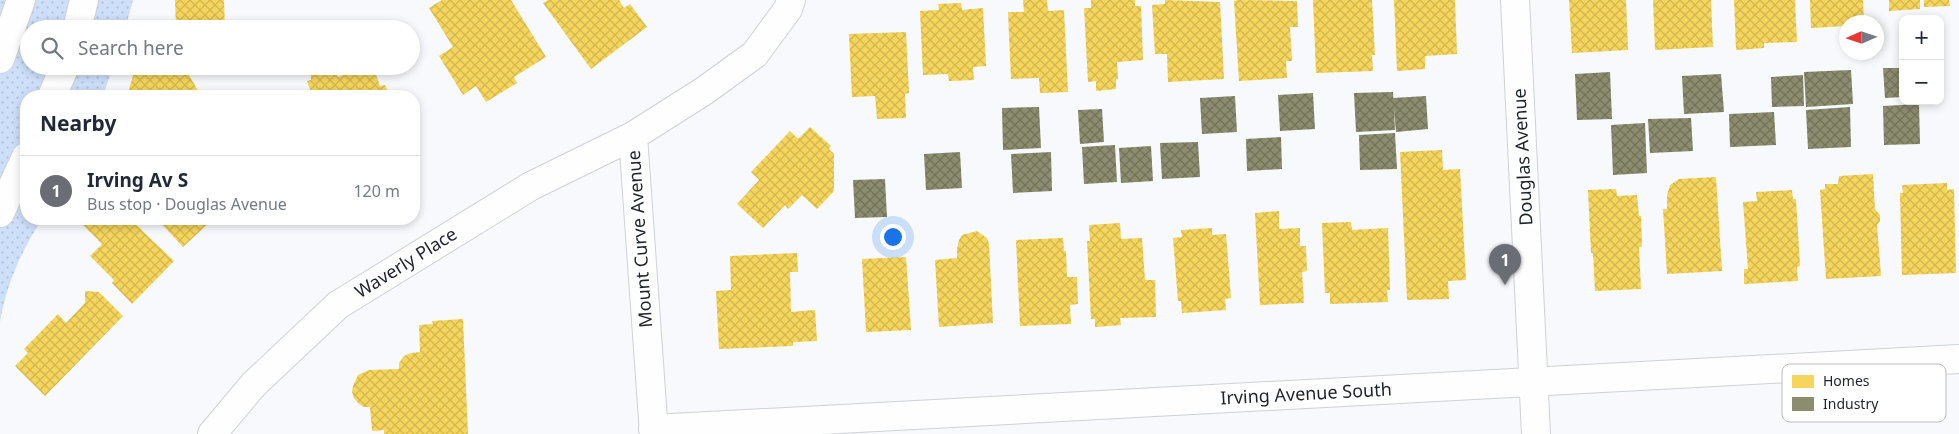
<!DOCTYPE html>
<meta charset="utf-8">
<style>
:root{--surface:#fff;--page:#f2f2f3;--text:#1f2937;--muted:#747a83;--line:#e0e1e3;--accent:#6a6d74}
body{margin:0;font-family:"Noto Sans",sans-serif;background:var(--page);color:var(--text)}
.controls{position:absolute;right:15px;top:15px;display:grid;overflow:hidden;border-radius:10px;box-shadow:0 2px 8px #0003}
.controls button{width:45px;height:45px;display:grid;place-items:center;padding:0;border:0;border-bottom:1px solid var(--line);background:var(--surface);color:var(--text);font:25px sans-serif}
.compass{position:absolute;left:1839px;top:15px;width:45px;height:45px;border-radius:50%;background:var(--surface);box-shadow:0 2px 8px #0003;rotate:267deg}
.you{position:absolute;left:892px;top:236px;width:18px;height:18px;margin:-12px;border:4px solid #fff;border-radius:50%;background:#1a73e8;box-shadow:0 0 0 8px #1a73e833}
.badge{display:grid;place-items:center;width:32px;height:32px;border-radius:50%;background:var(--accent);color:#fff;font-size:16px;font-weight:700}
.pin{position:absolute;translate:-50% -41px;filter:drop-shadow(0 1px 2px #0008)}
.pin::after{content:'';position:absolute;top:26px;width:18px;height:15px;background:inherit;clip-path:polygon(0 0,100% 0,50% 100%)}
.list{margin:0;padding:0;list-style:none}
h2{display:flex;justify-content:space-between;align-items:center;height:65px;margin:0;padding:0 20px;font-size:21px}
h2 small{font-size:16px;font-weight:400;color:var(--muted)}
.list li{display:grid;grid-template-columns:32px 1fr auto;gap:15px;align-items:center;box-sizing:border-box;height:70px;padding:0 20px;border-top:1px solid var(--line)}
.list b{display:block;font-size:19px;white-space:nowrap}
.list p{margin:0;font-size:16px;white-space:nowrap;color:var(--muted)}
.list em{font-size:16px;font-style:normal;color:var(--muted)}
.icon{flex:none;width:28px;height:28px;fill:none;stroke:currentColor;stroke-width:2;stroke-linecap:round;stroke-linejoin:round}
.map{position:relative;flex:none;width:1959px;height:434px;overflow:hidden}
.search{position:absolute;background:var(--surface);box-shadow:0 2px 8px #0003;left:20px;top:20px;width:400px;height:55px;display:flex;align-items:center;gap:12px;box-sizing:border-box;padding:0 18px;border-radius:28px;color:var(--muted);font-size:19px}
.panel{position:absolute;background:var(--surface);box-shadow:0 2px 8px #0003;left:20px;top:90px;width:400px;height:135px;border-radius:20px}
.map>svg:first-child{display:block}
</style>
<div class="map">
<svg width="1959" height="434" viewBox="0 0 1959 434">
<defs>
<pattern id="park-dots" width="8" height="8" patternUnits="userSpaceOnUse" patternTransform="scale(1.25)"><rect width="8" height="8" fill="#cedffa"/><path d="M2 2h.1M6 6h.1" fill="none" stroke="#b0bfd6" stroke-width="1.8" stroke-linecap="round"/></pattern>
<pattern id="homes-cross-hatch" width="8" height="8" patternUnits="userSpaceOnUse" patternTransform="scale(1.25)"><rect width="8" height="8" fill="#f6d55c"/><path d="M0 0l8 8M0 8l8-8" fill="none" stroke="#d2b750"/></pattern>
<pattern id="industry-cross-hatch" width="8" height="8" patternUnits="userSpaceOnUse" patternTransform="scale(1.25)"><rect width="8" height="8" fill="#8c8c6e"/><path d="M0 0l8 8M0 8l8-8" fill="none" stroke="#72725b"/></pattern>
</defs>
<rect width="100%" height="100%" fill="#f7f9fc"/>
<path fill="url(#park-dots)" d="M 0,0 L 133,0 L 125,29 L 29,29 L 29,66 L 113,66 L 103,96 L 26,96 L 26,219 L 42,219 C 22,250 6,285 0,322 Z"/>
<path fill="url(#homes-cross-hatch)" d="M 175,0 L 224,0 L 225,29 L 176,29 Z
M 442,0 L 511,0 L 546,57 L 514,77 L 517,83 L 486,102 L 476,86 L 463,95 L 439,56 L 453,47 L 429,8 Z
M 548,0 L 619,0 L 624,8 L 630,4 L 647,27 L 591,69 L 543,3 Z
M 1023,0 L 1047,0 L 1048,11 L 1064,10 L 1068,92 L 1040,93 L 1039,78 L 1011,79 L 1008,12 L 1024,12 Z
M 1091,0 L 1135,0 L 1135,6 L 1141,6 L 1143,60 L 1117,62 L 1118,79 L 1116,79 L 1116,89 L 1096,91 L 1096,81 L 1088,82 L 1084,8 L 1091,8 Z
M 1165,0 L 1220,2 L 1224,79 L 1168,82 L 1167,54 L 1155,54 L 1152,5 L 1165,4 Z
M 1238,0 L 1297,1 L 1298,27 L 1290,27 L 1292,61 L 1286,61 L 1287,78 L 1239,81 L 1234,1 Z
M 1313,0 L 1372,0 L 1375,55 L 1372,55 L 1373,71 L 1316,73 Z
M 1394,0 L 1455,0 L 1457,54 L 1425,56 L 1425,69 L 1397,71 Z
M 1569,0 L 1626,0 L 1628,50 L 1572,53 Z
M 1653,0 L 1711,0 L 1713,47 L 1655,50 Z
M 1734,0 L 1795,0 L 1797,42 L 1764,43 L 1764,48 L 1736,50 Z
M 1810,0 L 1863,0 L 1864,22 L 1846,22 L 1846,26 L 1811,28 Z
M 1889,0 L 1920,0 L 1920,9 L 1889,11 Z
M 1924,0 L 1949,0 L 1950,6 L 1924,7 Z
M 961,3 L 962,10 L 983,8 L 986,66 L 973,67 L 974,80 L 949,81 L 948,74 L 923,75 L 920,11 L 939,10 L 938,4 Z
M 906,32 L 909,93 L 905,94 L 906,118 L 877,119 L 875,96 L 852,97 L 849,34 Z
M 136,66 L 179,66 L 178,71 L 189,75 L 201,96 L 137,96 L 129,89 Z
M 310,66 L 333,66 L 338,77 L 353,71 L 351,68 L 356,66 L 373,66 L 380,86 L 385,85 L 390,96 L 301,96 L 311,92 L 307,81 L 311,80 Z
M 810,127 L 831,146 L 829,149 L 834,154 L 834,191 L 817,209 L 802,195 L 788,209 L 785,205 L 763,228 L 737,204 L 759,180 L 751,172 L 790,131 L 798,139 Z
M 1442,150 L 1443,170 L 1460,169 L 1466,280 L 1448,281 L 1449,299 L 1407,300 L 1400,152 Z
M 1873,174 L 1875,209 L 1880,215 L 1880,221 L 1877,225 L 1881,276 L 1826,279 L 1820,190 L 1825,189 L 1825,184 L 1838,184 L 1839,176 Z
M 1716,177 L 1722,271 L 1667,274 L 1663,209 L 1667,209 L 1667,195 L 1670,185 L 1679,179 Z
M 1947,183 L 1947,190 L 1954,189 L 1956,273 L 1902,275 L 1900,193 L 1903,193 L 1902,185 Z
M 1616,189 L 1617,196 L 1637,195 L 1639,216 L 1641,216 L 1642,247 L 1639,247 L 1641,289 L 1595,291 L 1593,253 L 1591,253 L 1588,190 Z
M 1792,190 L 1793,199 L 1796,199 L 1800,266 L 1797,267 L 1798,281 L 1744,284 L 1744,269 L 1748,269 L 1743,202 L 1757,201 L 1756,192 Z
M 1279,211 L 1279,229 L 1300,228 L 1300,246 L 1306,246 L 1307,271 L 1302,272 L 1304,303 L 1260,305 L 1255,213 Z
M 88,219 L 130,219 L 174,261 L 132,304 L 112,283 L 114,280 L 90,256 L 102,244 L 82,224 Z
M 157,219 L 210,219 L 212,220 L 183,247 Z
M 1351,222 L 1352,230 L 1388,228 L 1390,290 L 1387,290 L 1388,302 L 1330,304 L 1330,293 L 1325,293 L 1322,223 Z
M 1120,223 L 1121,239 L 1142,238 L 1145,280 L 1155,280 L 1156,317 L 1120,318 L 1121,325 L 1095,327 L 1095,319 L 1091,319 L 1087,241 L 1090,241 L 1089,225 Z
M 1212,228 L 1212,235 L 1226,234 L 1231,298 L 1225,299 L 1226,310 L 1182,313 L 1181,301 L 1178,301 L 1173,238 L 1182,237 L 1181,230 Z
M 977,231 L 987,238 L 989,244 L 993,323 L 939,327 L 935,260 L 957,258 L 957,249 L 959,240 L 962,235 Z
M 1063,238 L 1064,251 L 1066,251 L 1067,277 L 1077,277 L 1078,304 L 1070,305 L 1071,324 L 1020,326 L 1016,240 Z
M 797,253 L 798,272 L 790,272 L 791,312 L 815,310 L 817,341 L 793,342 L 793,346 L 719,349 L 716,291 L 731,290 L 730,256 Z
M 906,257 L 911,330 L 866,332 L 862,259 Z
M 85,291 L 99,292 L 123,316 L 45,396 L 15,366 L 28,353 L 24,349 L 58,314 L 66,323 L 85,303 Z
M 463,319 L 468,434 L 384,434 L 384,430 L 372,431 L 370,407 L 364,407 L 359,404 L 354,398 L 352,392 L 353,386 L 358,375 L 369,370 L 399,369 L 399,363 L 404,356 L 411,353 L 420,352 L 419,325 L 433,324 L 432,321 Z"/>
<path fill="url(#industry-cross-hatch)" d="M 1883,68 L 1903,68 L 1903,97 L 1885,98 Z
M 1851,70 L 1853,104 L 1806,107 L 1804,72 Z
M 1610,72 L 1612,119 L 1577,120 L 1575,74 Z
M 1721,74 L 1724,112 L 1684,114 L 1682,76 Z
M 1803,75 L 1804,106 L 1772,107 L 1771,77 Z
M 1393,92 L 1395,130 L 1356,132 L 1354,93 Z
M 1313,93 L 1315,129 L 1280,131 L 1278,95 Z
M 1235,96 L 1237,132 L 1202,134 L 1200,98 Z
M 1426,96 L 1428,129 L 1396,132 L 1393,98 Z
M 1919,104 L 1920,144 L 1884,145 L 1883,106 Z
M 1039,107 L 1041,148 L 1003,150 L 1002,108 Z
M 1850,107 L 1851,147 L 1808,149 L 1806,110 Z
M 1102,109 L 1104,142 L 1080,144 L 1078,110 Z
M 1774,112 L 1776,145 L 1730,147 L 1729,114 Z
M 1691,118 L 1693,151 L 1650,153 L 1648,119 Z
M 1645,123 L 1647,173 L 1613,175 L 1611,125 Z
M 1395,133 L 1397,169 L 1360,170 L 1359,135 Z
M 1281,137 L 1282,169 L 1247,171 L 1246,139 Z
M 1198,142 L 1200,177 L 1162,179 L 1160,143 Z
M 1115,145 L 1117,182 L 1084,184 L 1082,147 Z
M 1151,146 L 1153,181 L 1121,183 L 1119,148 Z
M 960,152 L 962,188 L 926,190 L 924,154 Z
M 1051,152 L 1052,191 L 1013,193 L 1011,154 Z
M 885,179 L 887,217 L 855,218 L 853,180 Z"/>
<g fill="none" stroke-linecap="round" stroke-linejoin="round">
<g stroke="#ced1d7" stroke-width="30">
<path id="minor" d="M 1515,0 L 1536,434
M 77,29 L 84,0
M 0,59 L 21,0
M 52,96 L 65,66
M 633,136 L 654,434
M 0,213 L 26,157
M 653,429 L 1959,359
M 212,434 L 254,384 L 338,305 L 531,186 L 633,136 L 704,91 L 755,54 L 788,9 L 791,0"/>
</g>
<use href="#minor" stroke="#fefeff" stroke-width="28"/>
</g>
<g text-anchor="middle" stroke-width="5" stroke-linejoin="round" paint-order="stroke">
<g font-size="18" fill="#1e222a" stroke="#fff">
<text transform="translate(1523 157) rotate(-93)" y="6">Douglas Avenue</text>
<text transform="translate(640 239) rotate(-94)" y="6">Mount Curve Avenue</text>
<text transform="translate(406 263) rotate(-32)" y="6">Waverly Place</text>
<text transform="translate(1306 394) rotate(-3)" y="6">Irving Avenue South</text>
</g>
</g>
<rect x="1782" y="364" width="164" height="58" rx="8" fill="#fff" stroke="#bcbdbf" stroke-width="1"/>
<rect x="1792" y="375" width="22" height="13" fill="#f6d55c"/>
<rect x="1792" y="397" width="22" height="14" fill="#8c8c6e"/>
<g font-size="14" fill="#1e222a">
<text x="1823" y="386">Homes</text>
<text x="1823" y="409">Industry</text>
</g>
</svg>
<div class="controls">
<button>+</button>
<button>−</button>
</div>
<svg class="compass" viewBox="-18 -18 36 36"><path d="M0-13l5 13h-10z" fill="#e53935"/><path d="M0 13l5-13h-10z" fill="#747a83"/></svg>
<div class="you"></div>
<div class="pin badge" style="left:1505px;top:285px">1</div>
<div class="search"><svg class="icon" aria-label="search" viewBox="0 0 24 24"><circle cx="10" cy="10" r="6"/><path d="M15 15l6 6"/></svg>Search here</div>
<section class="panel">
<h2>Nearby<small></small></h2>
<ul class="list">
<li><span class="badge">1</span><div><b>Irving Av S</b><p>Bus stop · Douglas Avenue</p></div><em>120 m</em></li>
</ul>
</section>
</div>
